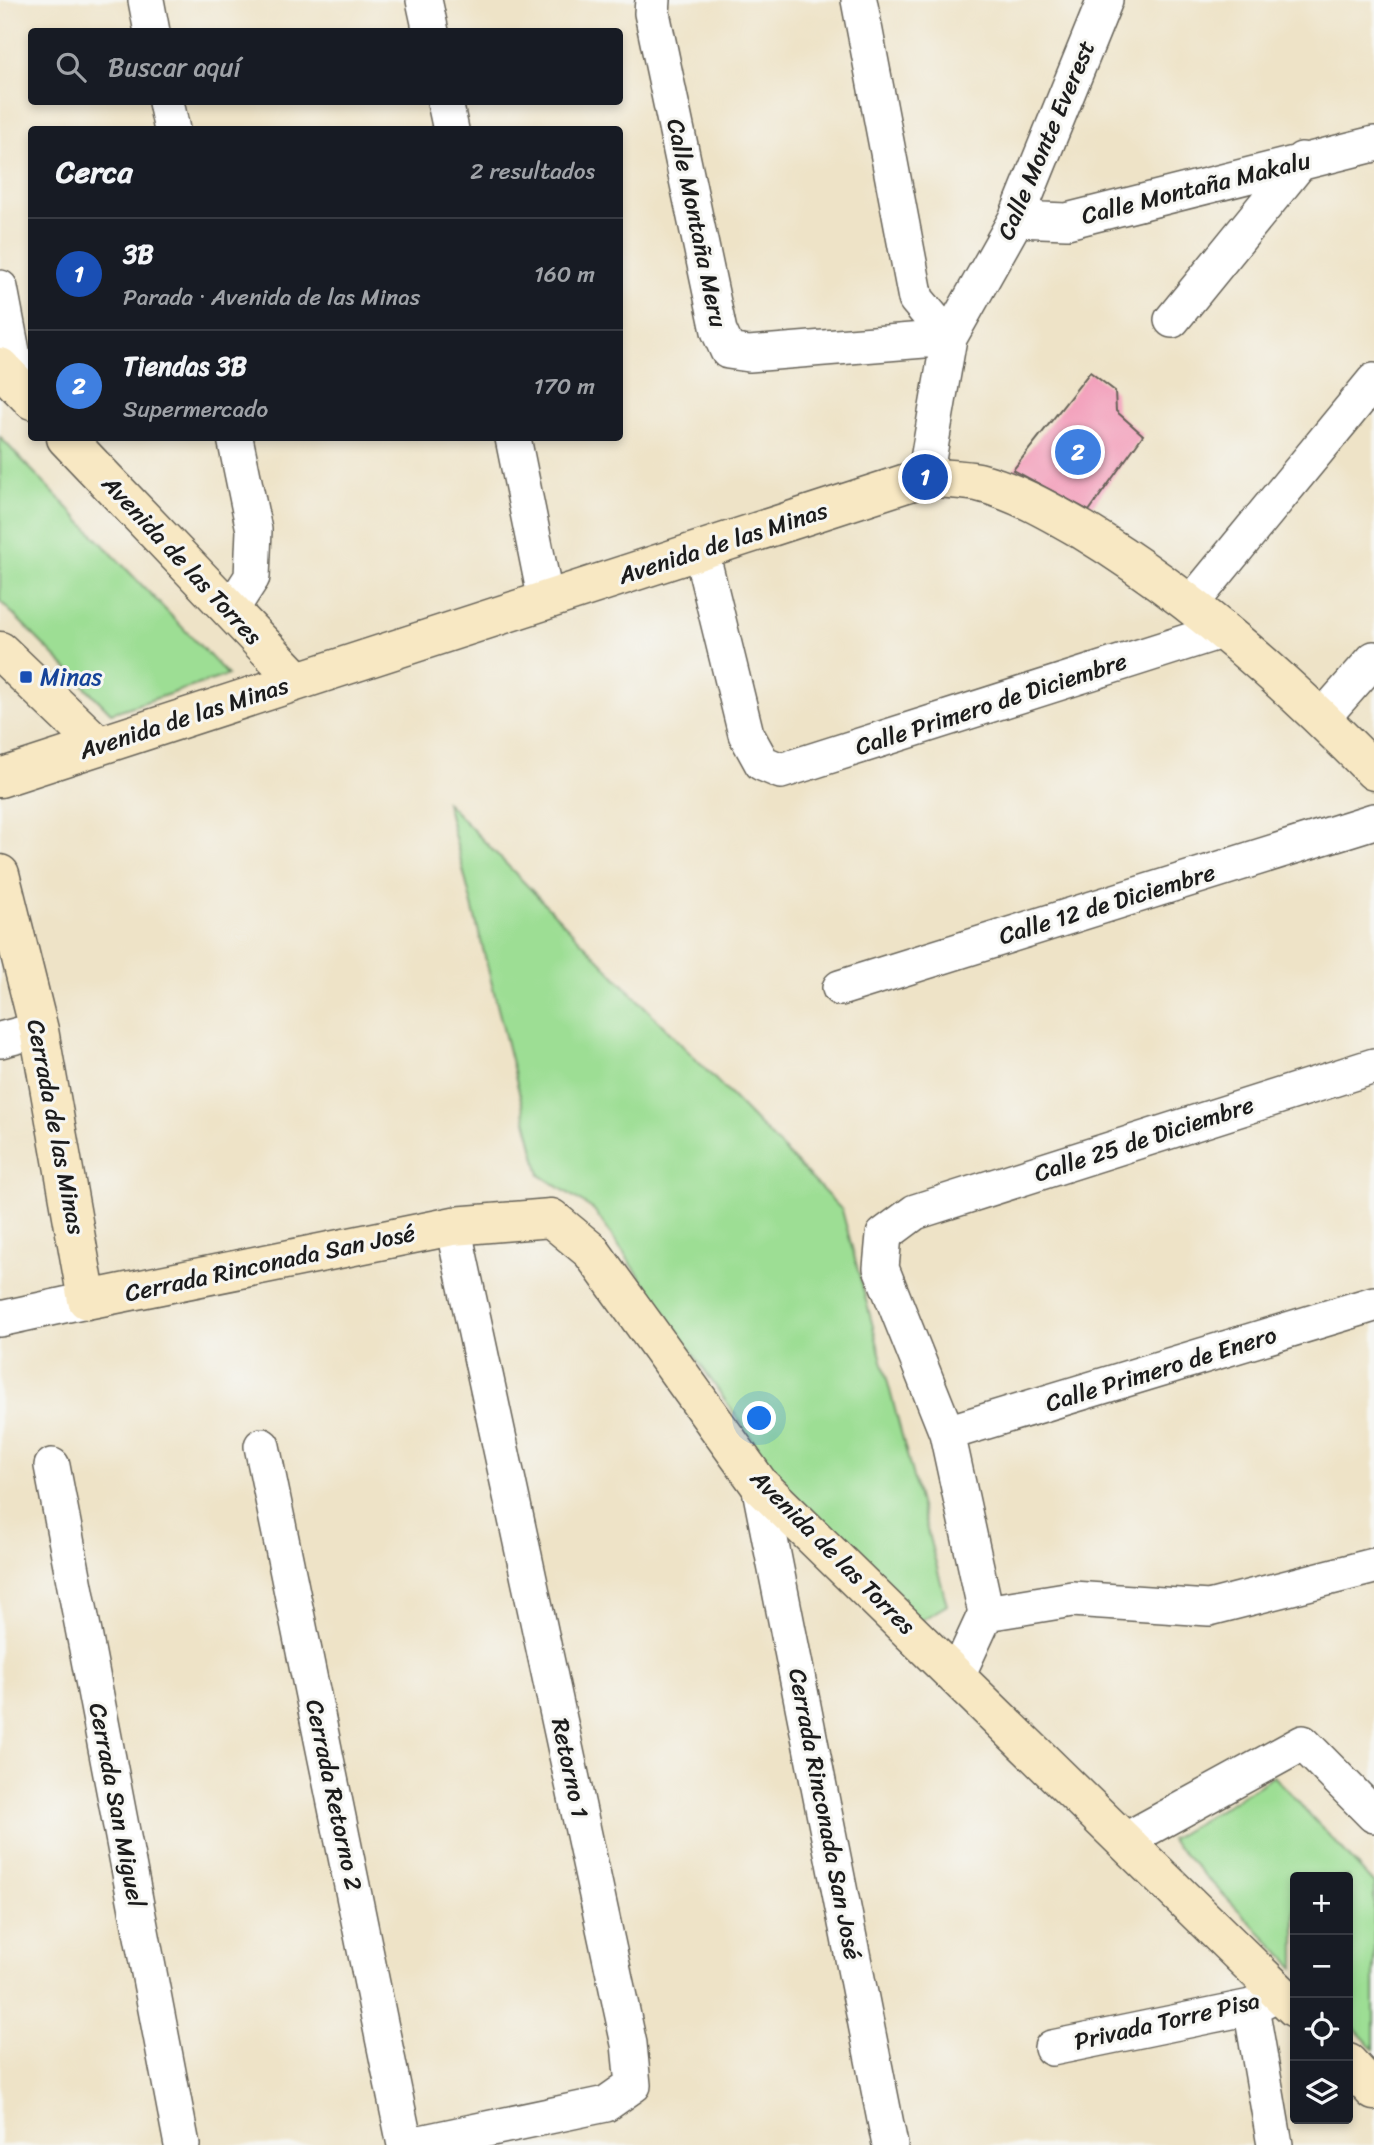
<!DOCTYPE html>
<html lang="es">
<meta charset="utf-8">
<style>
:root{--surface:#171b24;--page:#242831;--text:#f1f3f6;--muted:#9ea1a6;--line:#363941;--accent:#b45309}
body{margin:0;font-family:Sriracha,sans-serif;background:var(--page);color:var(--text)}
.controls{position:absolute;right:21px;bottom:21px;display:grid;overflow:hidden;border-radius:7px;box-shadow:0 4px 10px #0003}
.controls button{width:63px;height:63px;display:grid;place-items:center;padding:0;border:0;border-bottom:2px solid var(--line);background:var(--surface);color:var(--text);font:35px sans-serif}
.you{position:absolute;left:760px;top:1419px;width:24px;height:24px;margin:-18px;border:5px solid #fff;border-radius:50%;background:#1a73e8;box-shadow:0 0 0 10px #1a73e833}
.badge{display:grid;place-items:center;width:46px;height:46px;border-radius:50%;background:var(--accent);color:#fff;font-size:23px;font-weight:700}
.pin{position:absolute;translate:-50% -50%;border:4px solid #fff;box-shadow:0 2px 7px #0006}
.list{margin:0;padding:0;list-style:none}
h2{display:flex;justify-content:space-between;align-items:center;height:91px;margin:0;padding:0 28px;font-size:30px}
h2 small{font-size:23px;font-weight:400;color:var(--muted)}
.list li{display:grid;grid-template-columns:46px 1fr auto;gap:21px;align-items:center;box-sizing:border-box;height:112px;padding:0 28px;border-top:2px solid var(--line)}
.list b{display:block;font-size:26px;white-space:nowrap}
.list p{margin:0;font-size:23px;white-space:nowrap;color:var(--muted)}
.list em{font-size:23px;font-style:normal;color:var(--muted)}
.icon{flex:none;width:38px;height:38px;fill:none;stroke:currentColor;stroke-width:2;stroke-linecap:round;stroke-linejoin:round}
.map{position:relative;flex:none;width:1374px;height:2145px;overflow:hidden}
.search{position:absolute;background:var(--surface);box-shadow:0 4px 10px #0003;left:28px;top:28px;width:595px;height:77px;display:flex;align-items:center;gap:18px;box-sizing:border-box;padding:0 24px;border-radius:7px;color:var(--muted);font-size:26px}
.panel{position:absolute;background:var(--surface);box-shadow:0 4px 10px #0003;left:28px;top:126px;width:595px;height:315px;border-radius:7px}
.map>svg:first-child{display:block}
</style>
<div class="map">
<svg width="1374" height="2145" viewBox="0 0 1374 2145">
<rect width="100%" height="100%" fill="#f6f6f2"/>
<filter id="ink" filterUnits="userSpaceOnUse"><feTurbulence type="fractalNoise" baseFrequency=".0143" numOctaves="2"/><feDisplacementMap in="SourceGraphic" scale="14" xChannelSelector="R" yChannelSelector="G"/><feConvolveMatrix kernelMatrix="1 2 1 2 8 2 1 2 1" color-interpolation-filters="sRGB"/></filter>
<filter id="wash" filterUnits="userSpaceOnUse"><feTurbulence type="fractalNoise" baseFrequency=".00686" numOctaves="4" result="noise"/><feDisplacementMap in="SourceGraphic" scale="28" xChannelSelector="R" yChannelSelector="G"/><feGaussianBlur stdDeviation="1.57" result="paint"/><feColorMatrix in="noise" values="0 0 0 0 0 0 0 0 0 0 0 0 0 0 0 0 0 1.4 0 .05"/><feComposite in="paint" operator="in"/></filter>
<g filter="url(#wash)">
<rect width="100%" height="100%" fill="#eee3c7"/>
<path fill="#9dde94" stroke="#5c7d58" stroke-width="2" d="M 0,437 L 228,675 L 111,713 L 0,601 Z
M 446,802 L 842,1210 L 947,1605 L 915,1624 L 791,1496 L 594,1210 L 540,1175 Z
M 1274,1776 L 1374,1884 L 1374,2049 L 1348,2022 L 1348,1877 L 1295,1877 L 1295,1968 L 1170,1840 Z"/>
<g id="blocks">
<path fill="#f39cb9" d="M 1090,372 L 1115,391 L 1116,411 L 1143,435 L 1089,511 L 1013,470 Z"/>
</g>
</g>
<g filter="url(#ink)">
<use href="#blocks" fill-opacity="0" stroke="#666258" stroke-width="2"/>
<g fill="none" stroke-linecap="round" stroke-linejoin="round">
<g stroke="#666258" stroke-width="38">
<path id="street" d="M 146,0 L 152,32
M 424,0 L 431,32
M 653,0 L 652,13 L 719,331 L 728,351 L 749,354 L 949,338
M 859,0 L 916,299 L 949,338
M 166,102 L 172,130
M 445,102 L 451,130
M 1016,219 L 1067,221 L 1374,144
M 0,288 L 19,388
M 1172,320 L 1302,160
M 513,438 L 546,601
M 925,477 L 949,338 L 1016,219 L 1105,0
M 701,551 L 746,734 L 762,763 L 781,771 L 1221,631
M 1190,605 L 1374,381
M 230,611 L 252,577 L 254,530 L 235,438
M 1322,718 L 1374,659
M 840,988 L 1374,821
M 0,1040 L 39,1030
M 0,1319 L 87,1300
M 947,1433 L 1374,1304
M 262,1446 L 405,2145
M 52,1466 L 182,2145
M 759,1484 L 890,2145
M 986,1613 L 947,1433 L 881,1268 L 884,1235 L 915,1212 L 1374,1066
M 986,1613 L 1072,1599 L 1209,1608 L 1374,1566
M 957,1676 L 986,1613
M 1126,1840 L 1303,1743 L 1374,1815
M 1251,2007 L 1275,2145
M 1052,2048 L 1251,2007 L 1280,1992
M 411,2145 L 606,2104 L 633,2085 L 629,2044 L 453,1226"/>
</g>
<g stroke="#666258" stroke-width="41">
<path id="secondary" d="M 0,367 L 32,400
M 66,438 L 298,681
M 0,651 L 98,745
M 0,778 L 925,477 C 942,479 961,479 978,482 C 1015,491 1051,512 1084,531 C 1191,596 1287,682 1374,771
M 0,874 L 39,1030 L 87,1300 L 453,1226 L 551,1218 L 591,1251 L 759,1484 L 1295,2008
M 1348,2063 L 1374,2091"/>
</g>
<use href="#street" stroke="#fff" stroke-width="35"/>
<use href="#secondary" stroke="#f8e8c3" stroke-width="38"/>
</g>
</g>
<rect fill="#1a4fb4" stroke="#f6f6f2" stroke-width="2.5" x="19" y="670" width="14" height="14" rx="3.5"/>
<g text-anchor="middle" stroke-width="6" stroke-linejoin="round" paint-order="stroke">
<g font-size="24" fill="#1c1c1c" stroke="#f6f6f2">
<text transform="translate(1046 140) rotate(-67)" y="8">Calle Monte Everest</text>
<text transform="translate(1196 188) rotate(-14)" y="8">Calle Montaña Makalu</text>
<text transform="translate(697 223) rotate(78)" y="8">Calle Montaña Meru</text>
<text transform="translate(723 543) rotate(-18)" y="8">Avenida de las Minas</text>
<text transform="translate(182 560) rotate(47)" y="8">Avenida de las Torres</text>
<text transform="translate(991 704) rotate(-18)" y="8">Calle Primero de Diciembre</text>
<text transform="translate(184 718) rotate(-18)" y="8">Avenida de las Minas</text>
<text transform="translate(1107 904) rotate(-17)" y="8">Calle 12 de Diciembre</text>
<text transform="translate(56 1127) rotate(79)" y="8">Cerrada de las Minas</text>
<text transform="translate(1144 1139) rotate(-18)" y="8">Calle 25 de Diciembre</text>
<text transform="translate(270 1263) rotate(-12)" y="8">Cerrada Rinconada San José</text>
<text transform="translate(1161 1369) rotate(-17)" y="8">Calle Primero de Enero</text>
<text transform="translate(833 1552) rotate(45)" y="8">Avenida de las Torres</text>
<text transform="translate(570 1768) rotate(78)" y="8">Retorno 1</text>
<text transform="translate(334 1795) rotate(78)" y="8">Cerrada Retorno 2</text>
<text transform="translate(117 1805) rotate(79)" y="8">Cerrada San Miguel</text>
<text transform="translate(825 1814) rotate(79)" y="8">Cerrada Rinconada San José</text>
<text transform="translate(1167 2021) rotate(-13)" y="8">Privada Torre Pisa</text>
</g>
<g font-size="24" fill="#164399" stroke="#f6f6f2" text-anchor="start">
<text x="40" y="685">Minas</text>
</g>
</g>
</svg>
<div class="controls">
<button>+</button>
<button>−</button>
<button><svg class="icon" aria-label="locate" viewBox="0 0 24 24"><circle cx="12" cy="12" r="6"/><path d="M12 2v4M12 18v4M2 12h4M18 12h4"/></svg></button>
<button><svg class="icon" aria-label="layers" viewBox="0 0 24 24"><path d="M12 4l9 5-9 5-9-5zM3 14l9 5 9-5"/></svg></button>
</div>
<div class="you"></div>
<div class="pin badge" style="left:925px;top:477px;background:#1a4fb4">1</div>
<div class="pin badge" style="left:1078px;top:452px;background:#3f7fe0">2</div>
<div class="search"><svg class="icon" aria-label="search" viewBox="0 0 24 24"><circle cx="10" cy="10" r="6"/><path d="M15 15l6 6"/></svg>Buscar aquí</div>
<section class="panel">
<h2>Cerca<small>2 resultados</small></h2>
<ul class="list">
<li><span class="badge" style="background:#1a4fb4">1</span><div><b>3B</b><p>Parada · Avenida de las Minas</p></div><em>160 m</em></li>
<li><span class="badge" style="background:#3f7fe0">2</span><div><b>Tiendas 3B</b><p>Supermercado</p></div><em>170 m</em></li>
</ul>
</section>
</div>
